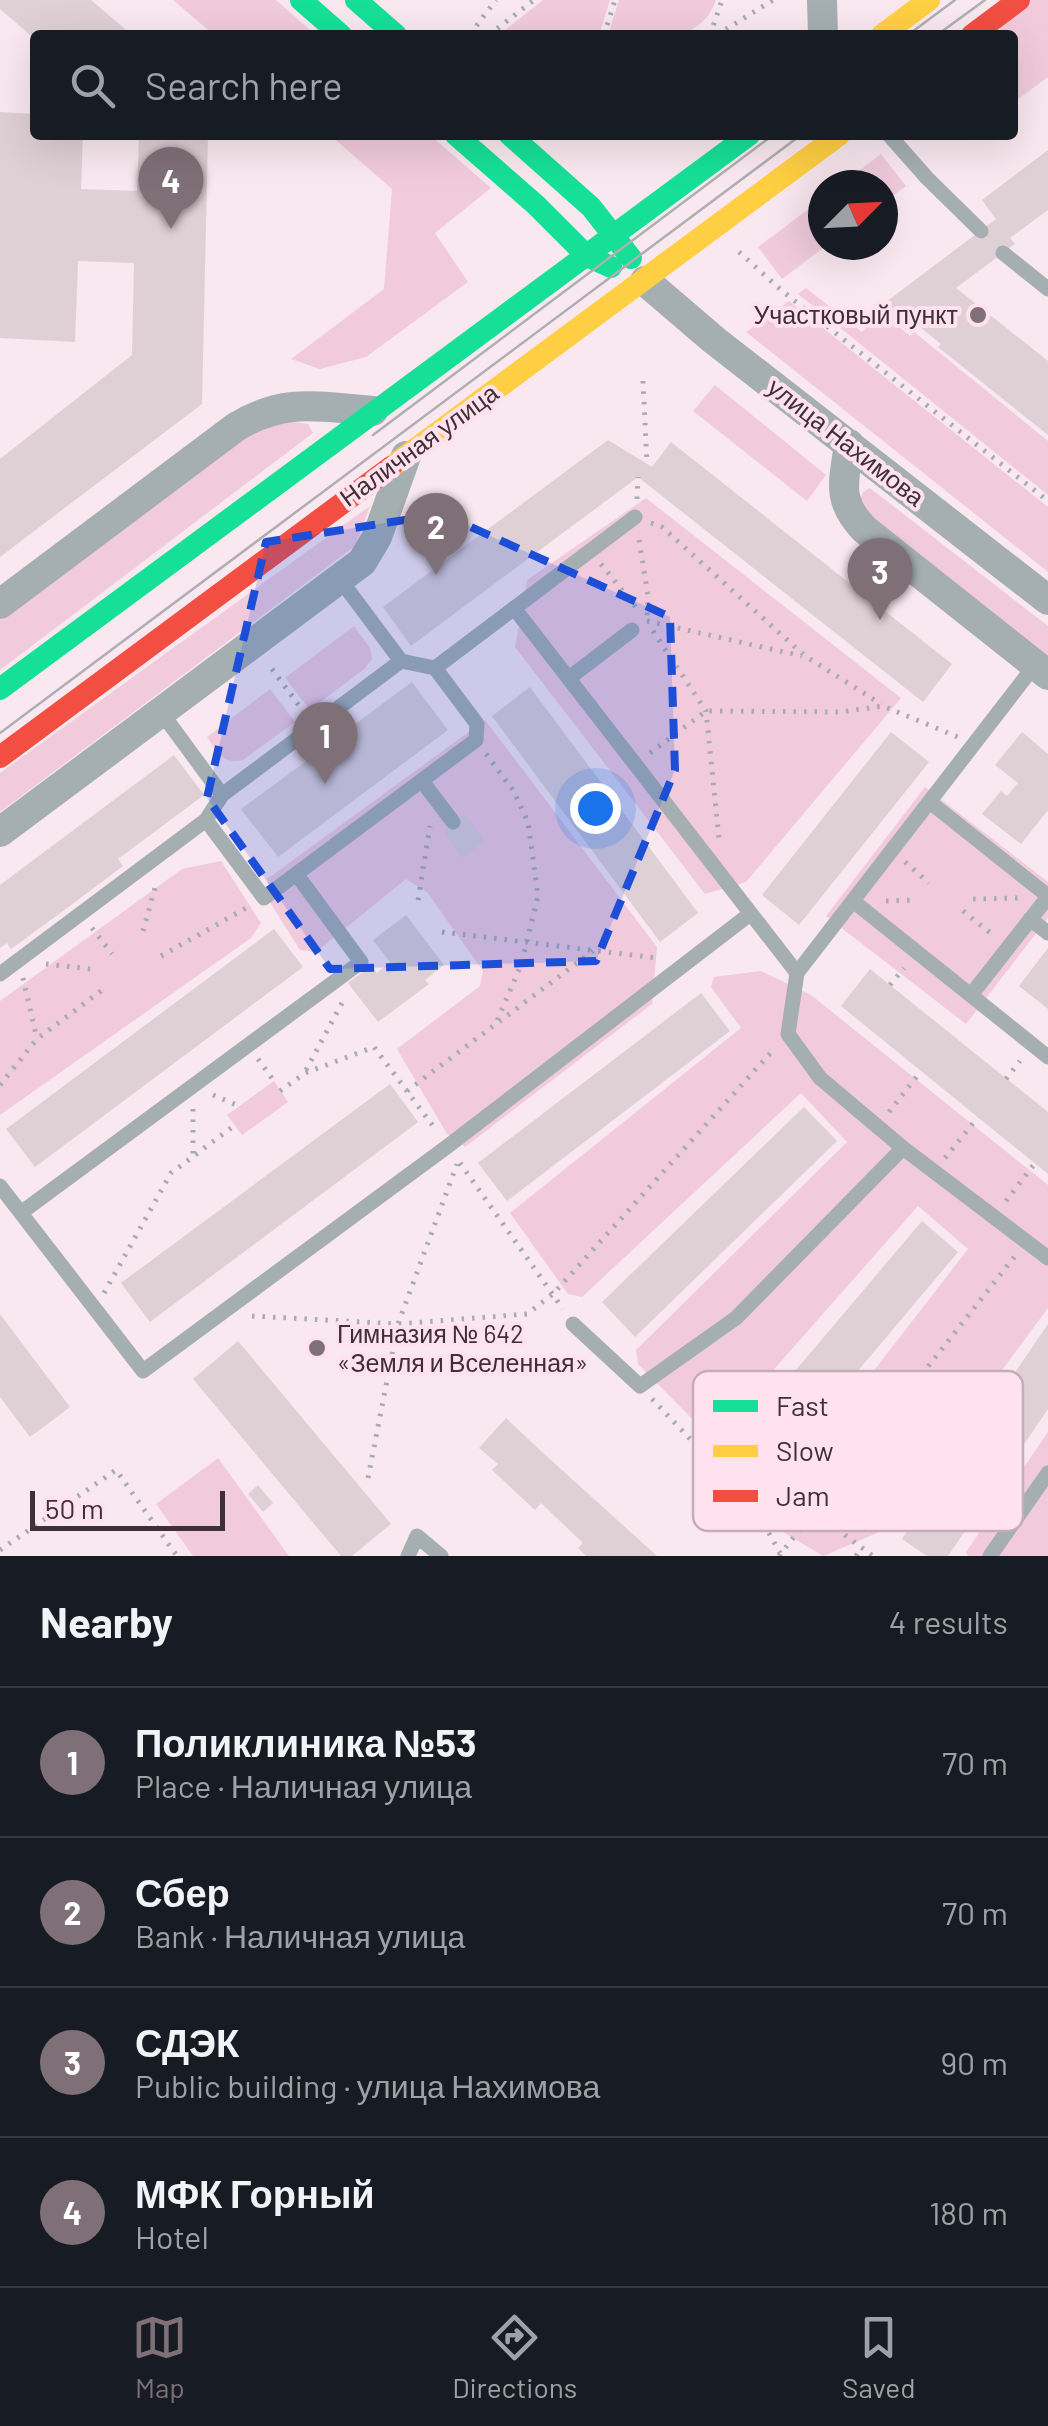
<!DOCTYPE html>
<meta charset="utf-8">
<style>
:root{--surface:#171b24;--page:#20242c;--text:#f1f3f6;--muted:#9ea1a6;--line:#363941;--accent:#7f7077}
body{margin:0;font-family:Barlow,sans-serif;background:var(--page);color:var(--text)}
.compass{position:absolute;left:808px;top:170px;width:90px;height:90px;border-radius:50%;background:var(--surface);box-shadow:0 10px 40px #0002;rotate:66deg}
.scale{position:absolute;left:30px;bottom:25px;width:195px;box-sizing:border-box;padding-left:10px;border:5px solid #3e3036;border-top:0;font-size:28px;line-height:35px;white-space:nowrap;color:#3e3036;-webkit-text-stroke:8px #ffe2ee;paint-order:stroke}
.you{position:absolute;left:595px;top:808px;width:35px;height:35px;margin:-25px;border:8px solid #fff;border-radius:50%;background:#1a73e8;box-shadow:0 0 0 15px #1a73e833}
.badge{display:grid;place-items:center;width:65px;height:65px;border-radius:50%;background:var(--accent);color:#fff;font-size:32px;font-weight:700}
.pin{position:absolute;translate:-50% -82px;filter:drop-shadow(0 2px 5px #0008)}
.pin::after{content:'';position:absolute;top:52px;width:35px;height:30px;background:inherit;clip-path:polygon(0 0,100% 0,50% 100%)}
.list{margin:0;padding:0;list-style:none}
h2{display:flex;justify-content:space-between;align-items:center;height:130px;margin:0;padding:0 40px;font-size:42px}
h2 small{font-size:32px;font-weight:400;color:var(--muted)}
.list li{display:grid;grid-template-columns:65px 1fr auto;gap:30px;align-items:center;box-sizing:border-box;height:150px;padding:0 40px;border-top:2px solid var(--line)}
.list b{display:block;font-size:38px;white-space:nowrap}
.list p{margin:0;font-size:32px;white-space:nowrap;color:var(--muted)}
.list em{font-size:32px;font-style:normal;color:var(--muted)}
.icon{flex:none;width:55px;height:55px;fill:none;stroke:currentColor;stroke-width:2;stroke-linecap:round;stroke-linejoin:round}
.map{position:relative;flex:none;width:1048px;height:1556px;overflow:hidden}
.search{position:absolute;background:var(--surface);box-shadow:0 10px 40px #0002;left:30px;right:30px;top:30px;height:110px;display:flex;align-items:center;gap:25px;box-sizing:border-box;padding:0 35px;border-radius:10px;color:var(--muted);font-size:38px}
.sheet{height:730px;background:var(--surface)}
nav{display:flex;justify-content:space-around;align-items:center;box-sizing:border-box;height:140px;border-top:2px solid var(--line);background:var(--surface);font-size:28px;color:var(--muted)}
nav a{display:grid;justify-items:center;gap:5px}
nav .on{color:var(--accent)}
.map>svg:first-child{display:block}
</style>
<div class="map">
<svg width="1048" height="1556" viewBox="0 0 1048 1556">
<rect width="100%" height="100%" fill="#f9e8ef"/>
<path fill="#f1cbdc" d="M 173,0 L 276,0 L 316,35 L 214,35 Z
M 543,0 L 610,0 L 599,35 L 499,35 Z
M 619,0 L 716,0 C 699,48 650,35 608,35 Z
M 1032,0 L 1048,0 L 1048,77 L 1013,103 L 1013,35 L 984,35 Z
M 330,135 L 430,135 L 491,188 L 435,233 L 468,282 L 366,357 L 320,369 L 291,359 L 384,289 L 392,189 Z
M 881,154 L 906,186 L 883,203 L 883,185 L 840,185 Z
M 823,198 L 823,245 L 827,245 L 782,279 L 758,247 Z
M 806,288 L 862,332 L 880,311 L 910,336 L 914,332 L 1048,441 L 1048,495 L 798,294 Z
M 789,301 L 1048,507 L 1048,572 L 746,332 Z
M 715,385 L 826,475 L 807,501 L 693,411 Z
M 286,421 L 308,424 L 313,433 L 0,670 L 0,620 L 250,432 Z
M 870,488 L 1048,626 L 1048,658 L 873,518 L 861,498 L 863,492 Z
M 646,498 L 901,698 L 746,882 L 705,894 L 515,647 L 527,580 Z
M 370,506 L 355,546 L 0,812 L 0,773 Z
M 354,626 L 370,648 L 372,659 L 364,669 L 310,710 L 285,678 Z
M 270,689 L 295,722 L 243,760 C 223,765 217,751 207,737 Z
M 485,720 L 657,947 L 652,1004 L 465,1147 L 447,1134 L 397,1049 L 480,986 L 483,971 L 427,892 L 406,879 L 316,952 L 300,950 L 271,904 L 267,879 Z
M 925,787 L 1048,882 L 1048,918 L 966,1024 L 826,916 Z
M 221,861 L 261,923 L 251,938 L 0,1115 L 0,1001 L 182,869 Z
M 761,971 L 811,995 L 1048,1185 L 1048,1308 L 884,1530 L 823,1556 L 778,1529 L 770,1505 L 968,1249 L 918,1206 L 725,1425 L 704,1431 L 638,1364 L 636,1350 L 847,1142 L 801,1093 L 582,1297 L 568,1294 L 510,1213 L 741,1028 L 711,987 L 714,977 Z
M 274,1081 L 288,1102 L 242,1135 L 227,1115 Z
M 1048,1432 L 1048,1556 L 968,1556 L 966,1552 Z
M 218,1458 L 289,1556 L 193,1556 L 156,1504 Z"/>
<path fill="#ded0d5" d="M 0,0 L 91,0 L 132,35 L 35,35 L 35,39 L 0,9 Z
M 0,112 L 35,114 L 35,135 L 83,135 L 81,189 L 137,191 L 139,135 L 208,135 L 202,404 L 0,557 L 0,459 L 132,355 L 134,263 L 78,261 L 75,342 L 0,338 Z
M 1048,150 L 1048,210 L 1010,238 L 1015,244 L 956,288 L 1048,361 L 1048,435 L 938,347 L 941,344 L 915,323 L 908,331 L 878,308 L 996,219 L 982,200 Z
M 608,440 L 652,467 L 671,442 L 952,664 L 923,702 L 638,477 L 411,646 L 383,607 Z
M 412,682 L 448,730 L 278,857 L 241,809 L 309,759 L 305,755 L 341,728 L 343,733 Z
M 530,687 L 698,913 L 660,942 L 492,716 Z
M 891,732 L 929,762 L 799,925 L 762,895 Z
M 1022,732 L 1048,754 L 1048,810 L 1021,844 L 982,814 L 1001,791 L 1007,796 L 1018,783 L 995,765 Z
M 174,755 L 204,795 L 118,859 L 123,866 L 67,908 L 11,949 L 7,943 L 0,948 L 0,885 Z
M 465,815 L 485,841 L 462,858 L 443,832 Z
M 406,915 L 444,965 L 425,980 L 429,984 L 378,1022 L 348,983 L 371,966 L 377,973 L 390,962 L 373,940 Z
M 274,929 L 303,967 L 35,1167 L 6,1129 Z
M 1048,948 L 1048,1009 L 1019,986 Z
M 870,969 L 1048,1112 L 1048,1174 L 841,1006 Z
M 701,993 L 730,1031 L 507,1201 L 478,1163 Z
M 390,1084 L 418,1122 L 150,1322 L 121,1283 Z
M 804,1107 L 837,1141 L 635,1337 L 602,1302 Z
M 922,1221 L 958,1252 L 777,1467 L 741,1435 Z
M 0,1314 L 70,1407 L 30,1437 L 0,1397 Z
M 1048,1324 L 1048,1409 L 948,1556 L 927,1556 L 902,1539 Z
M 238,1341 L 391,1524 L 352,1556 L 341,1556 L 193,1379 Z
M 506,1418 L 542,1452 L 657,1556 L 586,1556 L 578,1548 L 583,1543 L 541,1503 L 535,1510 L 492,1470 L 498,1464 L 479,1448 Z
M 258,1485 L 273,1503 L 263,1512 L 248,1494 Z"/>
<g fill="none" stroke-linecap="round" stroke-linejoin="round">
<path stroke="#a7acae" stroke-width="5" stroke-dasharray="2.5 8" stroke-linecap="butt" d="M 470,34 L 496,0
M 489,35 L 534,0
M 604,35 L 615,0
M 710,35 L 722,0
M 717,35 L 773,0
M 739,252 L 781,290 L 1048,501
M 643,381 L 647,464
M 637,499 L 638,477
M 651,523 L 662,527 L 805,656 L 881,704
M 639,540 L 648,595 L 647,618
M 601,564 L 638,610
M 647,621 L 802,656
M 653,631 L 706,711 L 719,839
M 272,669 L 303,711
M 650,753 L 706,711 L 840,712 L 883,706 L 958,737
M 486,754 L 513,790 L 528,822 L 538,896 L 521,965 L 495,1026
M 905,862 L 929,883
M 973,899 L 1020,898
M 418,900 L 430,826
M 886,901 L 915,900
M 963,911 L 994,936
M 92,928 L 112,954
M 143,931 L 157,881
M 442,932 L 657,958
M 161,956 L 248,907
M 46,964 L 91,969
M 23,978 L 37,1039
M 890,985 L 904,968
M 258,1059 L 274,1081
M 306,1070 L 342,1003
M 1006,1079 L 1020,1061
M 0,1085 L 37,1039 L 105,988
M 280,1091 L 305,1073 L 374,1047 L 436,1130
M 407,1091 L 593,951
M 213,1095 L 239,1106
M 193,1109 L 193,1156
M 889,1112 L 921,1071
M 945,1158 L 978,1117
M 460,1163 L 563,1309
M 1006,1201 L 1035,1163
M 104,1293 L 171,1173 L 235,1125
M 252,1316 L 398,1324 L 527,1314 L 553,1294 L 775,1048
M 652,1399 L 717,1467 L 740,1468 L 814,1512 L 873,1556
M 717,1467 L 765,1526 L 780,1553
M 368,1478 L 398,1324 L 457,1164
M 0,1550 L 116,1470 L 177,1556
M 779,1556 L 1015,1256
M 856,1556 L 861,1547"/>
<path stroke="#a5aeb1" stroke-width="15" d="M 889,135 L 927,178 L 981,231
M 1003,253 L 1048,289
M 339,578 L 401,661 L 435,668 L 635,517
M 514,608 L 797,973
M 1035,665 L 797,973 L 788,1034 L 820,1078 L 903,1148 L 1048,1258
M 569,678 L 632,630
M 161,712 L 222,795 L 401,661
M 422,781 L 453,822
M 222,795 L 206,820 L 264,898 L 476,740 L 477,724 L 435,668
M 931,803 L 1048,896
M 853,901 L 1048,1057
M 1030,919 L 1048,933
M 0,974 L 206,820
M 971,995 L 1047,898
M 0,1186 L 143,1371 L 448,1146 L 750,914
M 22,1212 L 361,962 L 297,875
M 573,1324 L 640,1386 L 736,1318 L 903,1148
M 408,1556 L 417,1536 L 441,1556
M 990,1556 L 1048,1473"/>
<path stroke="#a5aeb1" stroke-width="30" d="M 822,0 L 823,35
M 645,281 L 714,340 L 1048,600
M 849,444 C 844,482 836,499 864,529 L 1048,675
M 0,604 L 236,427 C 285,397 319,407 373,411
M 0,832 L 362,562 L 377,537 L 406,456"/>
<path stroke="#16e098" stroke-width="22" d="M 301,0 L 341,35
M 356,0 L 396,35
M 456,135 L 536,205 L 587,256 L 611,267
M 510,135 L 591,207 L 631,258
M 0,689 L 749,135"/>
<path stroke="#ffcf43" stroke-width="22" d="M 882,35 L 929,0
M 391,467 L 839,135"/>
<path stroke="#f24e42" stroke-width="22" d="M 972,35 L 1019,0
M 0,757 L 391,467"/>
<path stroke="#aeaeb3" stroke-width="2.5" d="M 908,35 L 955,0
M 937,35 L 985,0
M 373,435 L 773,135
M 0,733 L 801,135"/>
</g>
<path fill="#1d4ed8" fill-opacity="0.2" stroke="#1d4ed8" stroke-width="8" stroke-dasharray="20 12" stroke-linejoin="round" d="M 442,514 L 670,617 L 675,770 L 596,961 L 330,969 L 207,798 L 266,542 Z"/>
<g fill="#7f7077" stroke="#ffe2ee" stroke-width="4">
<circle cx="978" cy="315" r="10"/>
<circle cx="317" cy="1348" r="10"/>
</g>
<g text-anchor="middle" stroke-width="8" stroke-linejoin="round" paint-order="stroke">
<g font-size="25" fill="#3e3036" stroke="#ffe2ee" text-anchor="end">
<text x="958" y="324">Участковый пункт</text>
<text x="337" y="1343" text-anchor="start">Гимназия № 642<tspan x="337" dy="29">«Земля и Вселенная»</tspan></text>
</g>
<g font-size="25" fill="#3e3036" stroke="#ffe2ee">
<text transform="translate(846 442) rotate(38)" y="9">улица Нахимова</text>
<text transform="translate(419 445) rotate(-36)" y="9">Наличная улица</text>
</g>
</g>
<rect x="693" y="1371" width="330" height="160" rx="15" fill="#ffe2ee" stroke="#c5adb7" stroke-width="2.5"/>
<rect x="713" y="1400" width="45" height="12" fill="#16e098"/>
<rect x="713" y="1445" width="45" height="12" fill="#ffcf43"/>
<rect x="713" y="1490" width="45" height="12" fill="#f24e42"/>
<g font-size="28" fill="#3e3036">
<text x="776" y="1416">Fast</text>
<text x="776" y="1461">Slow</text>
<text x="776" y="1506">Jam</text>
</g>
</svg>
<svg class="compass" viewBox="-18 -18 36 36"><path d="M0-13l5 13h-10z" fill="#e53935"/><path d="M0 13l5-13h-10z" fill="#9ea1a6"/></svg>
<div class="scale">50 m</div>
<div class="you"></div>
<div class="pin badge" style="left:325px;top:784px">1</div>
<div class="pin badge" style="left:436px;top:575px">2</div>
<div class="pin badge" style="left:880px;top:620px">3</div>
<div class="pin badge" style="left:171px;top:229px">4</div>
<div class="search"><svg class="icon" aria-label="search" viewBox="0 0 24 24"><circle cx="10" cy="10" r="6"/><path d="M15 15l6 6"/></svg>Search here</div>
</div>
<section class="sheet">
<h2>Nearby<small>4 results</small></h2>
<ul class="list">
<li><span class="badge">1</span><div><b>Поликлиника №53</b><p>Place · Наличная улица</p></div><em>70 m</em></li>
<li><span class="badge">2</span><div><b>Сбер</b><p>Bank · Наличная улица</p></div><em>70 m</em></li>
<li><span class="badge">3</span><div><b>СДЭК</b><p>Public building · улица Нахимова</p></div><em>90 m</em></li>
<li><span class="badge">4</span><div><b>МФК Горный</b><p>Hotel</p></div><em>180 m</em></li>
</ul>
</section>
<nav>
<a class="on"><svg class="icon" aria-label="map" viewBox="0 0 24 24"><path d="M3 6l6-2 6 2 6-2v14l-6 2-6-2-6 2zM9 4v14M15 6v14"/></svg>Map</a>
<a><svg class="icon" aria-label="directions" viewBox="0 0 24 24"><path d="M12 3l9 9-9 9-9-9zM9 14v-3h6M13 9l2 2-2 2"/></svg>Directions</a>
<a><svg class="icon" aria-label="saved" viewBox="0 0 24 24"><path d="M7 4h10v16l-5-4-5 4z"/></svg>Saved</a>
</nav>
